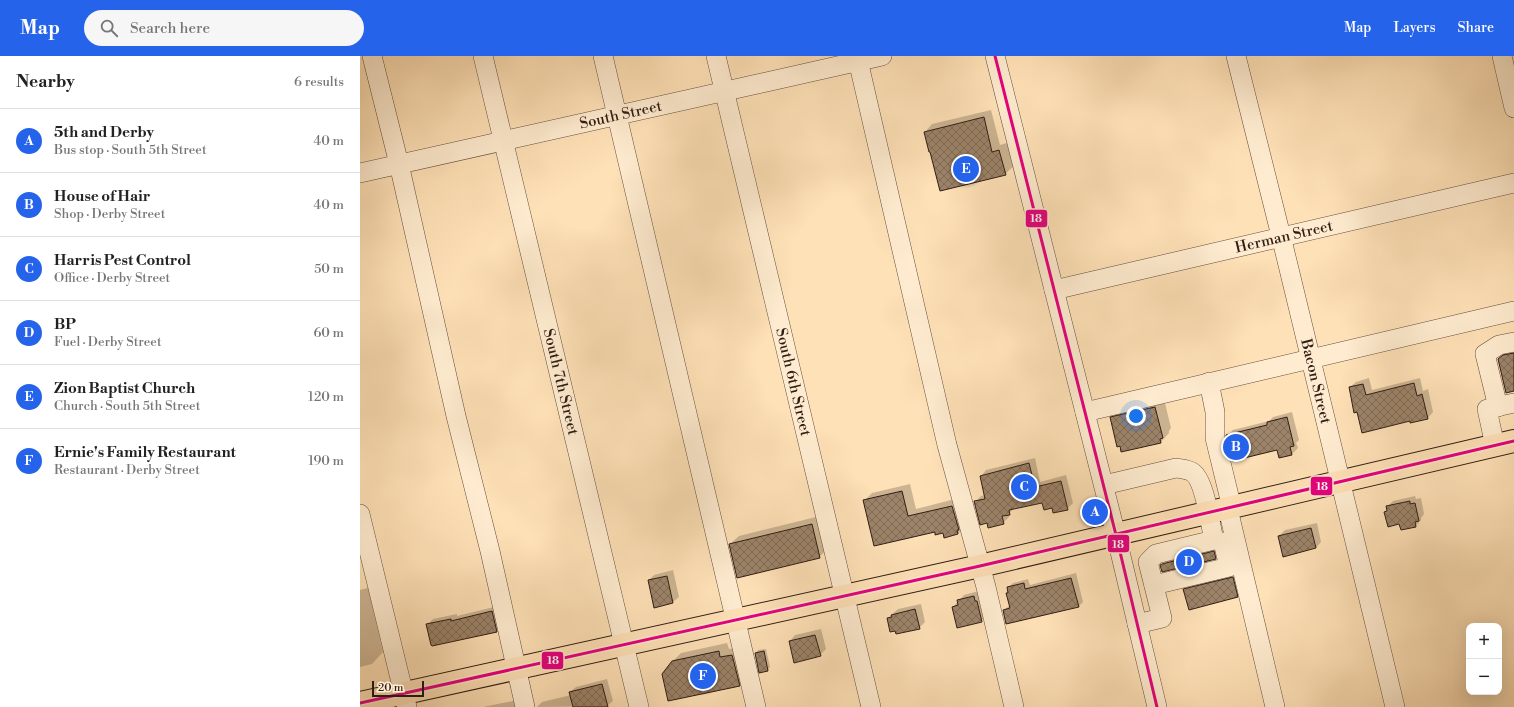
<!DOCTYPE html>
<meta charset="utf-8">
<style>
:root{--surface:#fff;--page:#f6f6f6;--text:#222;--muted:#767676;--line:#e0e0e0;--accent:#2563eb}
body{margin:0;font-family:"Libre Bodoni",serif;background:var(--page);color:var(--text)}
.controls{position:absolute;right:12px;bottom:12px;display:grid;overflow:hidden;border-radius:8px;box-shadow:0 4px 16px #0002}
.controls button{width:36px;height:36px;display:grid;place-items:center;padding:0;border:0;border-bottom:1px solid var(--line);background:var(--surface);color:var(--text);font:20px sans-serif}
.scale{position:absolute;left:12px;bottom:10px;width:52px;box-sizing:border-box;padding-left:4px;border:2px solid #301d15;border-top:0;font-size:11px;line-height:14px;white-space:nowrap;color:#301d15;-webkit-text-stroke:3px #ffecd0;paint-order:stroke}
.you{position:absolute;left:776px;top:360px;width:14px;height:14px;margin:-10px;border:3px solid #fff;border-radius:50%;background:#1a73e8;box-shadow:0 0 0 6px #1a73e833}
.badge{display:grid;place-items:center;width:26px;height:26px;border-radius:50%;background:var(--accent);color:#fff;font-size:13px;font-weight:700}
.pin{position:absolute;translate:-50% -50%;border:2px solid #fff;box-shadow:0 1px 4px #0006}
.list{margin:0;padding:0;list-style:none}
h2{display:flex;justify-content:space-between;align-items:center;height:52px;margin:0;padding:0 16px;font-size:17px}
h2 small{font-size:13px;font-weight:400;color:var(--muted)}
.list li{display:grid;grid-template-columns:26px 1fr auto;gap:12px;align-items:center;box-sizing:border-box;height:64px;padding:0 16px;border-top:1px solid var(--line)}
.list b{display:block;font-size:15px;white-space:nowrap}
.list p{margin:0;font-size:13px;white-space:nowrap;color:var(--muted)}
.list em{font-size:13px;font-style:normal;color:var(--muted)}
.icon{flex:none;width:22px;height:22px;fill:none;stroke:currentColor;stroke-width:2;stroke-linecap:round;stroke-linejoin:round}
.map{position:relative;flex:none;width:1154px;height:651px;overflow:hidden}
header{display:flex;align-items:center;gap:24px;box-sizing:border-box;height:56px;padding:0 20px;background:var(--accent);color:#fff}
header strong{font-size:19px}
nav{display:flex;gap:22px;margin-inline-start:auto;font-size:14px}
.search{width:280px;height:36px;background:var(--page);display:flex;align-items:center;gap:10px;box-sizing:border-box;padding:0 14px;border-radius:22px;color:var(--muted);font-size:15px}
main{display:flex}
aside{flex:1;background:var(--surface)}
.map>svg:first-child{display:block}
</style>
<header>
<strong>Map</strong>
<div class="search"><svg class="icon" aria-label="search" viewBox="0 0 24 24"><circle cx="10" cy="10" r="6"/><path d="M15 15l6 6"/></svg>Search here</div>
<nav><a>Map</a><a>Layers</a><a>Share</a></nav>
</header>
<main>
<aside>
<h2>Nearby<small>6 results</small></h2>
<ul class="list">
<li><span class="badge">A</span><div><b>5th and Derby</b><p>Bus stop · South 5th Street</p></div><em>40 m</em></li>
<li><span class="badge">B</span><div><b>House of Hair</b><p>Shop · Derby Street</p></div><em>40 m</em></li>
<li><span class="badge">C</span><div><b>Harris Pest Control</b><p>Office · Derby Street</p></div><em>50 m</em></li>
<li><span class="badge">D</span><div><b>BP</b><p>Fuel · Derby Street</p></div><em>60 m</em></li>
<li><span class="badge">E</span><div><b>Zion Baptist Church</b><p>Church · South 5th Street</p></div><em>120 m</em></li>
<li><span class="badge">F</span><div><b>Ernie's Family Restaurant</b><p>Restaurant · Derby Street</p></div><em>190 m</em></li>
</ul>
</aside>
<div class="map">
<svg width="1154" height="651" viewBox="0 0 1154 651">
<defs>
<pattern id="building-cross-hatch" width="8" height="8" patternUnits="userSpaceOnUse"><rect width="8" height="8" fill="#9c8369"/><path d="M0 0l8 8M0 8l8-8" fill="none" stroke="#806b55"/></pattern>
</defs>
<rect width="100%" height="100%" fill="#ffe1b7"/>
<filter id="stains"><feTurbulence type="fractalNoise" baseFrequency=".005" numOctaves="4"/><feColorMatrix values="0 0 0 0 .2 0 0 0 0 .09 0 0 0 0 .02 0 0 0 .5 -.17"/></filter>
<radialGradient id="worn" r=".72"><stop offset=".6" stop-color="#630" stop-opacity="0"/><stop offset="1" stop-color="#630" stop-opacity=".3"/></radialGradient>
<path fill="#0003" d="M 631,54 L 640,89 L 647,87 L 653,111 L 645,118 L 565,76 L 572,68 Z
M 1154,293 L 1154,334 L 1139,303 L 1144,297 Z
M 1009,322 L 1012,334 L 1060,322 L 1063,335 L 1068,333 L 1073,356 L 1068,362 L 1050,364 L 990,331 L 996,326 Z
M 804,343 L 811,372 L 809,375 L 809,377 L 801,386 L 762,395 L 751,362 L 760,353 Z
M 932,356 L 939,384 L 936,387 L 938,392 L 932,398 L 920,401 L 918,393 L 867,380 L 873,374 L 909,365 L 913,361 Z
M 675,402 L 680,426 L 706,419 L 713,447 L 707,453 L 693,451 L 683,446 L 655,452 L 648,458 L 649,461 L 643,467 L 627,466 L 615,446 L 621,440 L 625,439 L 621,420 L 626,414 Z
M 550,428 L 556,453 L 599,442 L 605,470 L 598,478 L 575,475 L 504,445 L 512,437 Z
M 1055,440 L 1056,443 L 1061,442 L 1064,458 L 1061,462 L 1061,464 L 1056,470 L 1040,467 L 1026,456 L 1028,454 L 1027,451 L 1033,445 Z
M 460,460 L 468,493 L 459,501 L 370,488 L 379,480 Z
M 957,467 L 961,486 L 956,492 L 919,480 L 925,474 Z
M 860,490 L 861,496 L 855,502 L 801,510 L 808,503 Z
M 881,513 L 886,531 L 877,540 L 825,534 L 833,525 Z
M 313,514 L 319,541 L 313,546 L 295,550 L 289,524 L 294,519 Z
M 716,517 L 723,546 L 718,551 L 644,554 L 650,549 L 647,537 L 649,535 L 648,532 L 653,527 L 668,523 L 670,529 Z
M 8,532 L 23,596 L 12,608 L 0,611 L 0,534 Z
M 619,535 L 627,559 L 621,565 L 593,551 L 604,539 Z
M 561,548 L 565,566 L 559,572 L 528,562 L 538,553 Z
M 138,550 L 142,569 L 136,575 L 67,569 L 73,563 L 97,558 L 97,560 Z
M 461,573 L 466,593 L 460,599 L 430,585 L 435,579 Z
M 367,587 L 369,593 L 381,591 L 388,621 L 379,629 L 312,606 L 321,597 Z
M 406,593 L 410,611 L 408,614 L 396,597 L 398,594 Z
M 247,623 L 253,645 L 247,650 L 177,651 L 182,646 L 211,639 L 210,636 L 216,631 Z
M 158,644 L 161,651 L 123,651 Z"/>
<path fill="url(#building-cross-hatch)" stroke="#301d15" d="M 624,61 L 632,96 L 639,94 L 646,119 L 580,135 L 570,96 L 569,96 L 564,76 Z
M 1154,297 L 1154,335 L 1146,337 L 1138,303 L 1143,299 Z
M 1054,327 L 1057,340 L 1062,338 L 1068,363 L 1050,367 L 1050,365 L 1002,377 L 997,356 L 994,357 L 989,331 L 1003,328 L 1006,339 Z
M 795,351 L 803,382 L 800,383 L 801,387 L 761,396 L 760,390 L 757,391 L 750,361 Z
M 927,361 L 934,390 L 930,391 L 932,399 L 919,402 L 917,394 L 872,405 L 866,379 L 907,369 L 907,366 Z
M 669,407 L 675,431 L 701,425 L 708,454 L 693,457 L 692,452 L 684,454 L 682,447 L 649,454 L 650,459 L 642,460 L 644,468 L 628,472 L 627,467 L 620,469 L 614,445 L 625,443 L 620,420 Z
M 542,435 L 548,460 L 592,450 L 599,474 L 597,474 L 598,478 L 584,482 L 583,477 L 575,479 L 575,476 L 514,490 L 503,444 Z
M 1050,445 L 1050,448 L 1055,447 L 1059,465 L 1055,466 L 1056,471 L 1041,474 L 1039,468 L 1028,471 L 1024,456 L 1027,455 L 1026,450 Z
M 452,468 L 460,502 L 377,522 L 369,488 Z
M 951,472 L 956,492 L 923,501 L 918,480 Z
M 854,495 L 856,503 L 802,516 L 800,509 L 802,508 Z
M 307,520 L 313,547 L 294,552 L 288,524 Z
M 873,521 L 878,541 L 829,554 L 823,533 Z
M 711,522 L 719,551 L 646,568 L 643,554 L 650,552 L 646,537 L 648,537 L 647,531 L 664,527 L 665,533 Z
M 614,540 L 615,545 L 617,545 L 622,566 L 597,572 L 592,551 L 598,549 L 597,544 Z
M 555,553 L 560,573 L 536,578 L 535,575 L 530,576 L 527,562 L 532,561 L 531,559 Z
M 132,555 L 137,576 L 72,590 L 71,589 L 66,568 L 91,563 L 91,565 Z
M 455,579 L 461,600 L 434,607 L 429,585 Z
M 359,595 L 360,601 L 372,599 L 380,630 L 308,645 L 302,618 L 312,605 Z
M 404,595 L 408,615 L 399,617 L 395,597 Z
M 242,628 L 248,651 L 213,651 L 209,636 Z"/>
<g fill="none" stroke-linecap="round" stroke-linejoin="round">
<g stroke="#644e3e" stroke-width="20">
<g id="minor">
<path d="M 12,0 L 39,108 L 96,360 L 130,495 L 165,651"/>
<path id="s1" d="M 123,0 L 279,651"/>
<path d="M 243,0 L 396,651"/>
<path id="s2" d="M 356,0 L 511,651"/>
<path d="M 497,0 L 587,389 L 626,531 L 654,651"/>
<path d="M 635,0 L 756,479 L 797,651"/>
<path id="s3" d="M 876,0 L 921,180 L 1035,651"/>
<path d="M 1142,0 L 1154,52"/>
<path id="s4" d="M 0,117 L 522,0"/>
<path id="s5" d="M 694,234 L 1154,127"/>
<path d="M 849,326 L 855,356 L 855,382 L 872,452"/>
<path d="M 1138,351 L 1125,298 L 1139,289 L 1154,286"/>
<path d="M 725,356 L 1154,255"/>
<path d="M 1135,390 L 1127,353 L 1154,347"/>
<path d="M 744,429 L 816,412 C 821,413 827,413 832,416 C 845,424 850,468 854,484 L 796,498 L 788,506 L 802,562 L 777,568"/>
<path d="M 868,453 L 915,651"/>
<path d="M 0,458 L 47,651"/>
<path d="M 794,529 L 869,511 L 863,486"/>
</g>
</g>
<g stroke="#301d15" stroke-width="24">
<path id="major" d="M 0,647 L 620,510 L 1154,385"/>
</g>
<use href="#minor" stroke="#ffecd0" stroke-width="19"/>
<use href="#major" stroke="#ffe1b7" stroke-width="22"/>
<g stroke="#ffecd0" stroke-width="6">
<path id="bus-1" d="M 635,0 L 756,479 L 797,651
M 0,647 L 620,510 L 1154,385"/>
</g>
<use href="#bus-1" stroke="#e5007d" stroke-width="3"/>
</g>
<g text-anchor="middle" stroke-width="3.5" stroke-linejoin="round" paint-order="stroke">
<g font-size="15" fill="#301d15" stroke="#ffecd0">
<text dy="5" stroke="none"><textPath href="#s4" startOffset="267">South Street</textPath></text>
<text dy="5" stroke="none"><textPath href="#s5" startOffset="236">Herman Street</textPath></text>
<text dy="5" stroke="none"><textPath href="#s3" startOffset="335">Bacon Street</textPath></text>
<text dy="5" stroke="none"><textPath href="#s1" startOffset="335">South 7th Street</textPath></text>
<text dy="5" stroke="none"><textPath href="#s2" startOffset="335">South 6th Street</textPath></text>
</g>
</g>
<g stroke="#ffecd0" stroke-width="1.5">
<rect x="665" y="153" width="23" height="19" rx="4" fill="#e5007d"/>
<rect x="950" y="420" width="23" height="20" rx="4" fill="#e5007d"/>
<rect x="747" y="478" width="23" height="19" rx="4" fill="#e5007d"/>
<rect x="181" y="595" width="23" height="19" rx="4" fill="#e5007d"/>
</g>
<g font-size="11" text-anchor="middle" font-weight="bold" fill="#fff">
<text x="676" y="166">18</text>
<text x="962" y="434">18</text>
<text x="758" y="492">18</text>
<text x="193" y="608">18</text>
</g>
<rect width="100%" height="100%" filter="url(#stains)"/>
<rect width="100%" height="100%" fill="url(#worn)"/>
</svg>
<div class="controls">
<button>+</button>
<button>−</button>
</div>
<div class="scale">20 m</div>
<div class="you"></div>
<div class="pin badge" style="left:735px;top:456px">A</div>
<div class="pin badge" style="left:876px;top:391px">B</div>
<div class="pin badge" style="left:664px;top:431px">C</div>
<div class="pin badge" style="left:829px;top:506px">D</div>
<div class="pin badge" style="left:606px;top:113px">E</div>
<div class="pin badge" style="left:343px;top:620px">F</div>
</div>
</main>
